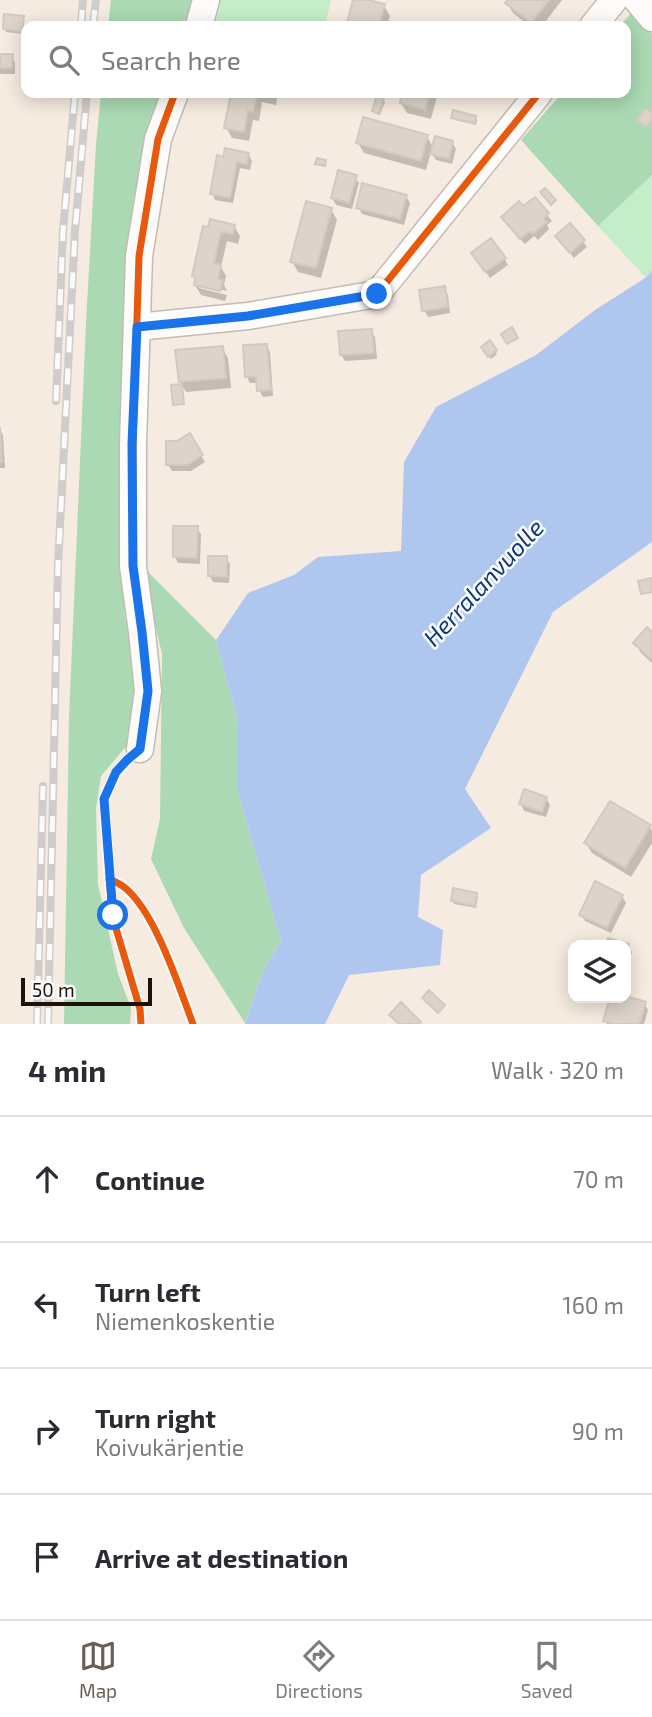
<!DOCTYPE html>
<meta charset="utf-8">
<style>
:root{--surface:#fff;--page:#f2f2f3;--text:#2b2b33;--muted:#7c7c81;--line:#e1e1e2;--accent:#685f56}
body{margin:0;font-family:"Exo 2",sans-serif;background:var(--page);color:var(--text)}
.controls{position:absolute;right:21px;bottom:21px;display:grid;overflow:hidden;border-radius:14px;box-shadow:0 4px 18px #0003}
.controls button{width:63px;height:63px;display:grid;place-items:center;padding:0;border:0;border-bottom:2px solid var(--line);background:var(--surface);color:var(--text);font:35px sans-serif}
.scale{position:absolute;left:21px;bottom:18px;width:131px;box-sizing:border-box;padding-left:7px;border:4px solid #1b130b;border-top:0;font-size:19px;line-height:24px;white-space:nowrap;color:#1b130b;-webkit-text-stroke:5px #fbfbfb;paint-order:stroke}
.stop{position:absolute;width:21px;height:21px;margin:-16px;border:5px solid #1a73e8;border-radius:50%;background:#fff}
.stop.end{background:#1a73e8;border-color:#fff;box-shadow:0 2px 7px #0008}
.list{margin:0;padding:0;list-style:none}
h2{display:flex;justify-content:space-between;align-items:center;height:91px;margin:0;padding:0 28px;font-size:30px}
h2 small{font-size:23px;font-weight:400;color:var(--muted)}
.list li{display:grid;grid-template-columns:46px 1fr auto;gap:21px;align-items:center;box-sizing:border-box;height:126px;padding:0 28px;border-top:2px solid var(--line)}
.list b{display:block;font-size:26px;white-space:nowrap}
.list p{margin:0;font-size:23px;white-space:nowrap;color:var(--muted)}
.list em{font-size:23px;font-style:normal;color:var(--muted)}
.icon{flex:none;width:38px;height:38px;fill:none;stroke:currentColor;stroke-width:2;stroke-linecap:round;stroke-linejoin:round}
.map{position:relative;flex:none;width:652px;height:1024px;overflow:hidden}
.search{position:absolute;background:var(--surface);box-shadow:0 4px 18px #0003;left:21px;right:21px;top:21px;height:77px;display:flex;align-items:center;gap:18px;box-sizing:border-box;padding:0 24px;border-radius:14px;color:var(--muted);font-size:26px}
.sheet{height:595px;background:var(--surface)}
nav{display:flex;justify-content:space-around;align-items:center;box-sizing:border-box;height:98px;border-top:2px solid var(--line);background:var(--surface);font-size:19px;color:var(--muted)}
nav a{display:grid;justify-items:center;gap:4px}
nav .on{color:var(--accent)}
.map>svg:first-child{display:block}
</style>
<div class="map">
<svg width="652" height="1024" viewBox="0 0 652 1024">
<rect width="100%" height="100%" fill="#f6ebe0"/>
<path fill="#c3eec9" d="M 218,0 L 331,0 L 325,26 L 211,26 Z
M 652,175 L 652,271 L 645,277 L 598,226 Z"/>
<path fill="#aad9b3" d="M 111,0 L 197,0 L 187,26 L 108,26 Z
M 634,10 L 652,34 L 652,175 L 598,226 L 521,140 L 562,93 L 626,93 L 626,26 L 620,26 Z
M 101,93 L 163,93 L 133,201 L 122,346 L 121,499 L 125,618 L 137,663 L 135,711 L 129,743 L 101,776 L 96,808 L 98,884 L 118,974 L 131,1008 L 130,1024 L 64,1024 L 69,718 L 86,323 L 96,144 Z
M 141,565 L 216,640 L 238,722 L 238,793 L 281,941 L 266,965 L 255,993 L 245,1023 L 184,928 L 151,859 L 160,819 L 162,654 Z"/>
<path fill="#afc7ef" d="M 652,271 L 652,542 L 553,612 L 465,789 L 491,828 L 421,875 L 418,917 L 443,930 L 440,965 L 349,975 L 325,1024 L 245,1024 L 255,993 L 266,965 L 281,941 L 238,793 L 238,722 L 216,640 L 248,593 L 294,575 L 318,557 L 401,551 L 404,462 L 436,407 L 536,355 L 595,310 L 645,278 Z"/>
<path fill="#0003" d="M 355,0 L 361,0 L 384,6 L 390,16 L 387,26 L 348,26 Z
M 510,0 L 562,0 L 542,26 L 530,26 L 513,13 L 507,3 Z
M 23,18 L 24,21 L 23,34 L 6,32 L 4,29 Z
M 0,56 L 12,56 L 15,63 L 15,74 L 0,74 Z
M 233,93 L 278,93 L 276,105 L 262,102 L 259,121 L 253,120 L 249,141 L 232,138 L 226,127 Z
M 404,93 L 438,93 L 431,119 L 407,113 L 401,103 Z
M 383,99 L 385,102 L 380,115 L 375,114 L 374,111 Z
M 453,117 L 475,117 L 477,120 L 476,125 L 455,120 Z
M 427,136 L 433,148 L 452,142 L 456,149 L 452,164 L 436,160 L 431,152 L 426,170 L 364,153 L 358,143 Z
M 248,154 L 252,161 L 250,170 L 240,168 L 233,203 L 215,200 L 212,193 L 224,159 Z
M 355,177 L 359,183 L 352,209 L 336,205 L 332,198 Z
M 406,196 L 410,203 L 404,225 L 362,214 L 358,207 Z
M 534,199 L 552,221 L 547,225 L 549,229 L 538,240 L 534,236 L 525,244 L 507,224 Z
M 331,209 L 337,220 L 321,278 L 298,272 L 292,261 Z
M 234,226 L 240,236 L 238,244 L 227,241 L 221,267 L 226,276 L 224,285 L 227,291 L 199,285 L 199,288 L 227,295 L 225,301 L 201,295 L 195,285 L 196,281 L 194,276 L 205,228 Z
M 557,237 L 583,241 L 587,247 L 574,258 Z
M 504,258 L 508,265 L 490,278 L 477,260 Z
M 444,288 L 448,295 L 450,313 L 428,317 L 424,310 Z
M 371,331 L 375,337 L 377,359 L 345,361 L 341,355 Z
M 490,343 L 497,354 L 491,359 L 483,348 Z
M 266,345 L 270,352 L 273,396 L 263,397 L 259,390 L 259,383 L 250,383 L 247,377 Z
M 222,348 L 228,358 L 231,388 L 186,392 L 180,382 Z
M 0,430 L 3,435 L 5,468 L 0,468 Z
M 190,436 L 205,462 L 191,471 L 172,471 L 168,465 L 178,443 Z
M 197,528 L 201,534 L 200,564 L 178,563 L 175,557 Z
M 226,558 L 230,564 L 229,583 L 213,582 L 210,576 Z
M 652,635 L 652,663 L 641,653 L 635,643 Z
M 546,798 L 550,805 L 546,817 L 524,811 L 521,804 Z
M 650,827 L 652,831 L 652,843 L 631,877 L 592,853 L 586,843 Z
M 476,894 L 478,897 L 476,908 L 454,904 L 453,901 Z
M 622,896 L 626,903 L 611,933 L 585,921 L 581,915 Z
M 609,940 L 628,946 L 632,952 L 627,968 L 626,945 L 608,945 Z
M 612,998 L 626,998 L 644,1003 L 648,1010 L 644,1024 L 607,1024 L 605,1020 Z"/>
<path fill="#ddd3ca" stroke="#d3c9c0" stroke-width="2" d="M 353,0 L 368,0 L 385,4 L 379,26 L 346,26 Z
M 508,0 L 549,0 L 531,23 L 505,3 Z
M 4,14 L 24,16 L 22,32 L 3,29 Z
M 0,54 L 13,54 L 12,68 L 0,68 Z
M 231,93 L 271,93 L 270,95 L 257,93 L 253,112 L 248,110 L 244,132 L 224,128 Z
M 402,93 L 430,93 L 425,110 L 400,103 Z
M 377,95 L 384,97 L 379,114 L 372,111 Z
M 646,108 L 652,113 L 652,119 L 646,127 L 637,120 Z
M 453,110 L 476,116 L 475,123 L 451,118 Z
M 363,117 L 428,135 L 421,161 L 356,143 Z
M 435,136 L 453,141 L 449,159 L 430,154 Z
M 225,148 L 249,153 L 247,164 L 237,162 L 230,198 L 210,194 L 217,155 L 223,157 Z
M 317,158 L 326,160 L 325,166 L 315,164 Z
M 338,170 L 357,175 L 349,203 L 331,198 Z
M 362,183 L 407,195 L 400,219 L 356,208 Z
M 545,188 L 556,200 L 551,205 L 540,192 Z
M 535,197 L 549,213 L 544,219 L 547,222 L 533,234 L 530,231 L 520,239 L 501,217 L 519,201 L 523,206 Z
M 306,201 L 332,208 L 316,268 L 290,262 Z
M 210,219 L 235,225 L 233,234 L 221,232 L 214,263 L 221,265 L 218,279 L 223,280 L 220,291 L 194,285 L 195,277 L 192,276 L 203,226 L 208,227 Z
M 570,223 L 585,240 L 570,253 L 555,236 Z
M 491,238 L 506,258 L 485,272 L 471,253 Z
M 445,286 L 448,307 L 422,311 L 419,290 Z
M 512,327 L 518,338 L 507,344 L 501,334 Z
M 372,329 L 374,353 L 340,355 L 338,331 Z
M 490,340 L 497,350 L 488,357 L 481,347 Z
M 267,344 L 271,390 L 257,391 L 256,377 L 245,377 L 243,345 Z
M 223,346 L 226,378 L 179,382 L 175,350 Z
M 182,384 L 184,404 L 173,405 L 171,385 Z
M 0,427 L 2,462 L 0,462 Z
M 190,433 L 203,455 L 187,465 L 166,465 L 166,441 L 177,441 Z
M 173,526 L 198,526 L 197,558 L 173,557 Z
M 208,556 L 227,556 L 227,577 L 208,576 Z
M 652,578 L 652,592 L 641,594 L 638,581 Z
M 647,627 L 652,632 L 652,660 L 633,643 Z
M 524,789 L 547,797 L 542,812 L 519,804 Z
M 610,801 L 651,825 L 625,868 L 584,843 Z
M 595,881 L 623,895 L 607,928 L 579,915 Z
M 453,888 L 477,893 L 475,906 L 451,901 Z
M 608,938 L 629,944 L 626,955 L 626,945 L 606,945 Z
M 429,990 L 445,1005 L 438,1013 L 422,998 Z
M 626,996 L 646,1002 L 639,1024 L 614,1024 L 603,1021 L 610,998 L 626,998 Z
M 401,1002 L 421,1022 L 419,1024 L 399,1024 L 389,1015 Z"/>
<g fill="none" stroke-linecap="round" stroke-linejoin="round">
<g stroke="#c4bbb2" stroke-width="29">
<path id="minor" d="M 637,0 L 652,18
M 199,26 L 206,0
M 593,26 L 614,0
M 137,327 L 248,316 L 377,294 L 539,93
M 140,749 L 148,691 L 142,632 L 133,566 L 133,444 L 139,256 L 158,139 L 175,93"/>
</g>
<use href="#minor" stroke="#fefcfa" stroke-width="26"/>
<g stroke="#d0ccc9" stroke-width="8">
<path id="rail" d="M 81,26 L 83,0
M 93,26 L 96,0
M 56,401 L 63,231 L 75,93
M 37,1024 L 43,786
M 48,1024 L 58,565 L 75,231 L 87,93"/>
</g>
<use href="#rail" stroke="#fbfbfb" stroke-width="5" stroke-dasharray="16" stroke-linecap="butt"/>
<g stroke="#fbfbfb" stroke-width="11">
<path id="cycleway" d="M 137,327 L 248,316 L 377,294 L 539,93
M 109,879 C 114,881 120,884 124,887 C 155,911 179,987 193,1024
M 141,1024 L 140,1009 L 112,915 L 104,799 L 116,773 L 127,760 L 140,749 L 148,691 L 142,632 L 133,566 L 133,444 L 139,256 L 158,139 L 175,93"/>
</g>
<use href="#cycleway" stroke="#e8590c" stroke-width="7"/>
</g>
<g fill="none" stroke-linecap="round" stroke-linejoin="round">
<path stroke="#1a73e8" stroke-width="9" d="M 113,915 L 104,799 L 116,772 L 127,760 L 140,749 L 148,691 L 142,632 L 133,566 L 132,444 L 137,327 L 248,316 L 377,294"/>
</g>
<g text-anchor="middle" stroke-width="5" stroke-linejoin="round" paint-order="stroke">
<g font-size="24" font-style="italic" fill="#0e387b" stroke="#fbfbfb">
<text transform="translate(484 583) rotate(-47)" y="8">Herralanvuolle</text>
</g>
</g>
</svg>
<div class="controls">
<button><svg class="icon" aria-label="layers" viewBox="0 0 24 24"><path d="M12 4l9 5-9 5-9-5zM3 14l9 5 9-5"/></svg></button>
</div>
<div class="scale">50 m</div>
<div class="stop" style="left:113px;top:915px"></div>
<div class="stop end" style="left:377px;top:294px"></div>
<div class="search"><svg class="icon" aria-label="search" viewBox="0 0 24 24"><circle cx="10" cy="10" r="6"/><path d="M15 15l6 6"/></svg>Search here</div>
</div>
<section class="sheet">
<h2>4 min<small>Walk · 320 m</small></h2>
<ul class="list">
<li><svg class="icon" aria-label="ahead" viewBox="0 0 24 24"><path d="M12 20V5M6 11l6-6 6 6"/></svg><div><b>Continue</b></div><em>70 m</em></li>
<li><svg class="icon" aria-label="left" viewBox="0 0 24 24"><path d="M17 20v-9H6M10 6l-5 5 5 5"/></svg><div><b>Turn left</b><p>Niemenkoskentie</p></div><em>160 m</em></li>
<li><svg class="icon" aria-label="right" viewBox="0 0 24 24"><path d="M7 20v-9h11M14 6l5 5-5 5"/></svg><div><b>Turn right</b><p>Koivukärjentie</p></div><em>90 m</em></li>
<li><svg class="icon" aria-label="arrive" viewBox="0 0 24 24"><path d="M6 21V4h12l-3 4 3 4H6"/></svg><div><b>Arrive at destination</b></div></li>
</ul>
</section>
<nav>
<a class="on"><svg class="icon" aria-label="map" viewBox="0 0 24 24"><path d="M3 6l6-2 6 2 6-2v14l-6 2-6-2-6 2zM9 4v14M15 6v14"/></svg>Map</a>
<a><svg class="icon" aria-label="directions" viewBox="0 0 24 24"><path d="M12 3l9 9-9 9-9-9zM9 14v-3h6M13 9l2 2-2 2"/></svg>Directions</a>
<a><svg class="icon" aria-label="saved" viewBox="0 0 24 24"><path d="M7 4h10v16l-5-4-5 4z"/></svg>Saved</a>
</nav>
